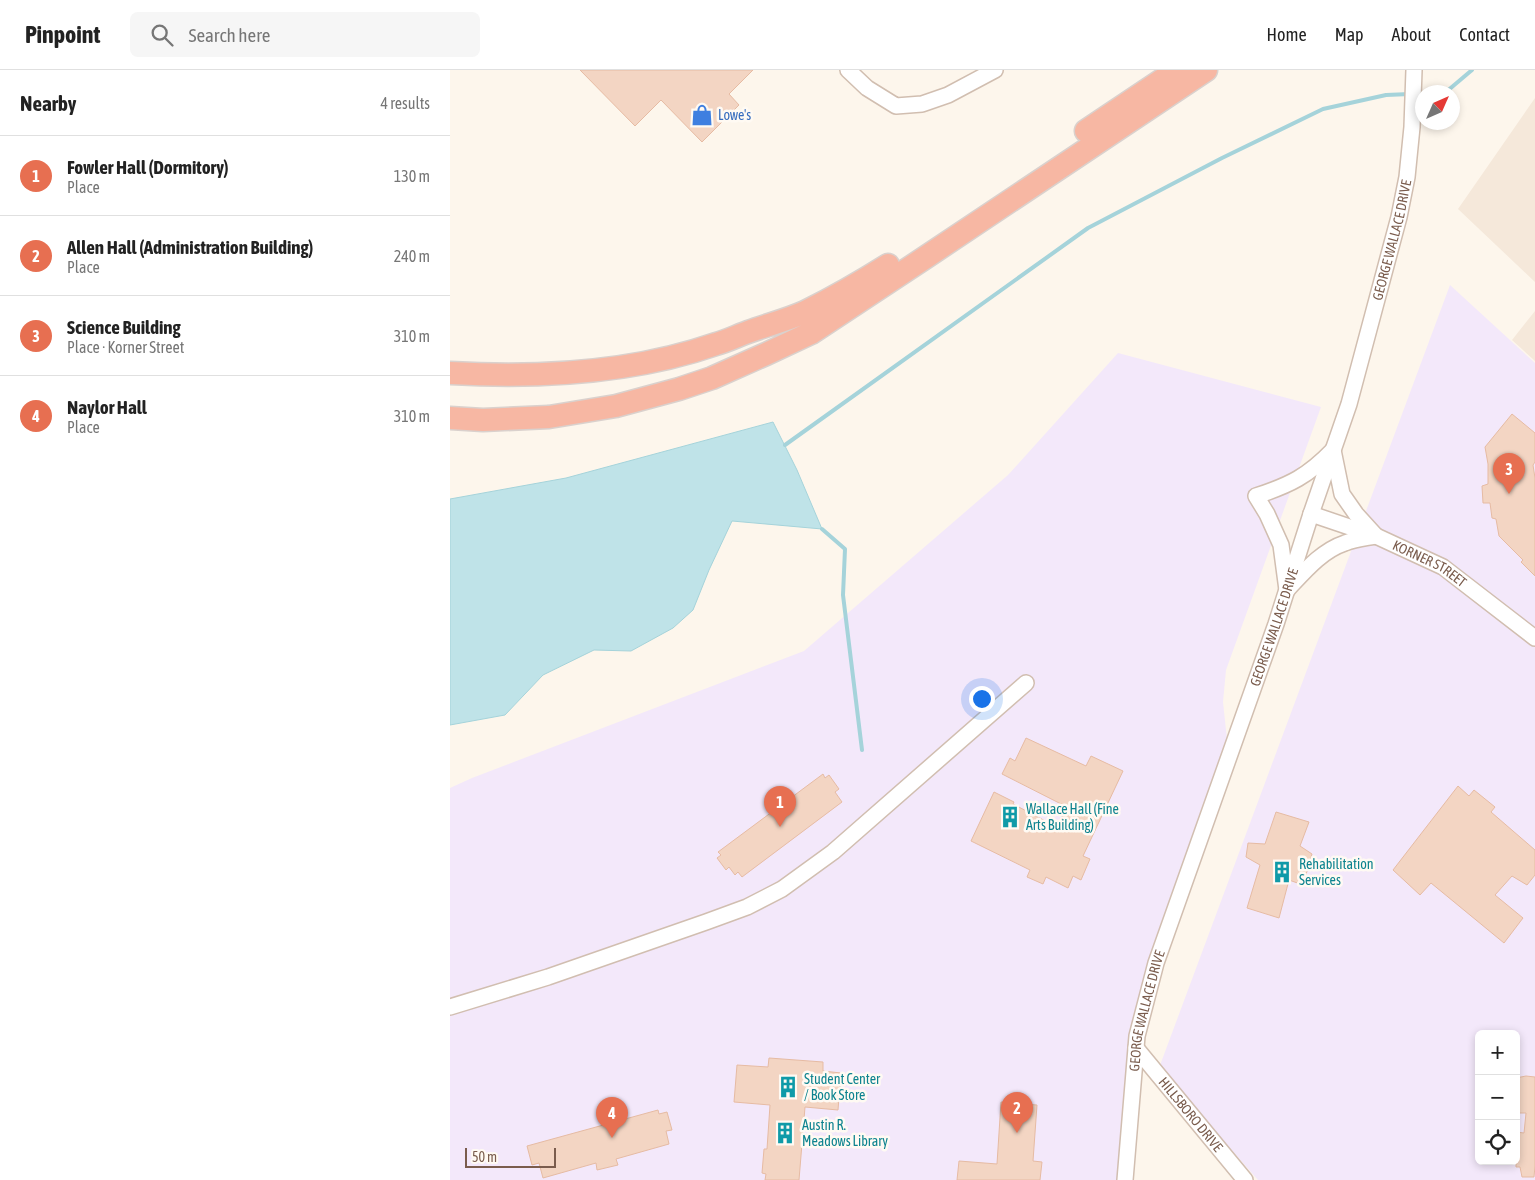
<!DOCTYPE html>
<meta charset="utf-8">
<style>
:root{--surface:#fff;--page:#f6f6f6;--text:#222;--muted:#767676;--line:#e0e0e0;--accent:#e76f51}
body{margin:0;font-family:"Asap Condensed",sans-serif;background:var(--page);color:var(--text)}
.controls{position:absolute;right:15px;bottom:15px;display:grid;overflow:hidden;border-radius:8px;box-shadow:0 2px 8px #0003}
.controls button{width:45px;height:45px;display:grid;place-items:center;padding:0;border:0;border-bottom:1px solid var(--line);background:var(--surface);color:var(--text);font:25px sans-serif}
.compass{position:absolute;left:965px;top:15px;width:45px;height:45px;border-radius:50%;background:var(--surface);box-shadow:0 2px 8px #0003;rotate:45deg}
.scale{position:absolute;left:15px;bottom:12px;width:91px;box-sizing:border-box;padding-left:5px;border:2px solid #7a5c4d;border-top:0;font-size:14px;line-height:18px;white-space:nowrap;color:#7a5c4d;-webkit-text-stroke:4px #fffaf3;paint-order:stroke}
.you{position:absolute;left:531px;top:628px;width:18px;height:18px;margin:-12px;border:4px solid #fff;border-radius:50%;background:#1a73e8;box-shadow:0 0 0 8px #1a73e833}
.badge{display:grid;place-items:center;width:32px;height:32px;border-radius:50%;background:var(--accent);color:#fff;font-size:16px;font-weight:700}
.pin{position:absolute;translate:-50% -41px;filter:drop-shadow(0 1px 2px #0008)}
.pin::after{content:'';position:absolute;top:26px;width:18px;height:15px;background:inherit;clip-path:polygon(0 0,100% 0,50% 100%)}
.list{margin:0;padding:0;list-style:none}
h2{display:flex;justify-content:space-between;align-items:center;height:65px;margin:0;padding:0 20px;font-size:21px}
h2 small{font-size:16px;font-weight:400;color:var(--muted)}
.list li{display:grid;grid-template-columns:32px 1fr auto;gap:15px;align-items:center;box-sizing:border-box;height:80px;padding:0 20px;border-top:1px solid var(--line)}
.list b{display:block;font-size:19px;white-space:nowrap}
.list p{margin:0;font-size:16px;white-space:nowrap;color:var(--muted)}
.list em{font-size:16px;font-style:normal;color:var(--muted)}
.icon{flex:none;width:28px;height:28px;fill:none;stroke:currentColor;stroke-width:2;stroke-linecap:round;stroke-linejoin:round}
.map{position:relative;flex:none;width:1085px;height:1110px;overflow:hidden}
header{display:flex;align-items:center;gap:30px;box-sizing:border-box;height:70px;padding:0 25px;background:var(--surface);border-bottom:1px solid var(--line)}
header strong{font-size:24px}
nav{display:flex;gap:28px;margin-inline-start:auto;font-size:18px}
.search{width:350px;height:45px;background:var(--page);display:flex;align-items:center;gap:12px;box-sizing:border-box;padding:0 18px;border-radius:8px;color:var(--muted);font-size:19px}
main{display:flex}
aside{flex:1;background:var(--surface)}
.map>svg:first-child{display:block}
</style>
<header>
<strong>Pinpoint</strong>
<div class="search"><svg class="icon" aria-label="search" viewBox="0 0 24 24"><circle cx="10" cy="10" r="6"/><path d="M15 15l6 6"/></svg>Search here</div>
<nav><a>Home</a><a>Map</a><a>About</a><a>Contact</a></nav>
</header>
<main>
<aside>
<h2>Nearby<small>4 results</small></h2>
<ul class="list">
<li><span class="badge">1</span><div><b>Fowler Hall (Dormitory)</b><p>Place</p></div><em>130 m</em></li>
<li><span class="badge">2</span><div><b>Allen Hall (Administration Building)</b><p>Place</p></div><em>240 m</em></li>
<li><span class="badge">3</span><div><b>Science Building</b><p>Place · Korner Street</p></div><em>310 m</em></li>
<li><span class="badge">4</span><div><b>Naylor Hall</b><p>Place</p></div><em>310 m</em></li>
</ul>
</aside>
<div class="map">
<svg width="1085" height="1110" viewBox="0 0 1085 1110">
<rect width="100%" height="100%" fill="#fdf6ec"/>
<path fill="#f5e8da" d="M 1085,28 L 1085,212 L 1008,139 Z
M 1085,241 L 1085,291 L 1062,270 Z"/>
<path fill="#f3e8fa" fill-rule="evenodd" d="M 1000,215 L 1085,293 L 1085,1110 L 808,1110 L 709,998 ZM 1029,964 L 1066,964 L 1066,1091 L 1029,1091 Z
M 668,283 L 871,337 L 776,600 L 773,632 L 779,688 L 691,947 L 675,1110 L 0,1110 L 0,718 L 22,708 L 354,581 L 558,405 Z"/>
<path fill="#bfe3e8" stroke="#a5d3da" d="M 323,352 L 347,400 L 372,459 L 282,451 L 259,500 L 243,540 L 223,558 L 181,581 L 144,580 L 93,605 L 55,645 L 0,655 L 0,429 L 116,408 Z"/>
<g fill="none" stroke-linecap="round" stroke-linejoin="round">
<path stroke="#a5d3da" stroke-width="4" d="M 991,22 L 996,22 L 1022,0
M 335,375 L 638,158 L 772,88 L 873,39 L 936,25 L 960,24
M 372,459 L 395,479 L 393,525 L 412,680"/>
</g>
<path fill="#f3d5c3" stroke="#e6bba3" d="M 130,0 L 303,0 L 279,24 L 289,35 L 252,72 L 211,30 L 185,56 Z
M 1062,344 L 1085,363 L 1085,392 L 1083,395 L 1085,408 L 1085,506 L 1071,492 L 1073,490 L 1049,466 L 1046,449 L 1042,448 L 1040,433 L 1033,433 L 1032,416 L 1038,414 L 1038,394 L 1035,377 Z
M 576,668 L 636,696 L 641,686 L 673,701 L 633,786 L 640,789 L 631,810 L 623,806 L 618,818 L 596,807 L 593,814 L 577,807 L 580,800 L 521,771 L 544,722 L 564,732 L 563,734 L 607,757 L 617,737 L 552,704 L 560,688 L 565,691 Z
M 373,704 L 375,708 L 379,705 L 389,719 L 385,722 L 392,732 L 292,807 L 288,802 L 285,805 L 279,797 L 276,800 L 267,788 L 271,785 L 268,782 Z
M 1008,716 L 1019,726 L 1024,720 L 1045,737 L 1041,742 L 1085,780 L 1085,805 L 1077,815 L 1062,806 L 1045,825 L 1073,848 L 1054,873 L 981,813 L 970,825 L 943,800 Z
M 826,742 L 859,752 L 850,776 L 862,784 L 853,815 L 839,810 L 829,848 L 797,838 L 810,795 L 796,787 L 798,773 L 815,774 Z
M 319,988 L 373,992 L 373,1001 L 391,1003 L 388,1040 L 355,1037 L 349,1110 L 315,1110 L 316,1104 L 312,1103 L 314,1079 L 317,1079 L 320,1035 L 284,1032 L 287,995 L 318,997 Z
M 1076,1006 L 1085,1007 L 1085,1096 L 1084,1107 L 1072,1107 L 1070,1097 L 1066,1097 L 1066,1062 L 1074,1063 L 1076,1043 L 1066,1043 L 1066,1008 Z
M 557,1026 L 574,1027 L 573,1034 L 587,1035 L 583,1091 L 592,1092 L 590,1110 L 507,1110 L 509,1091 L 547,1094 L 551,1032 L 557,1033 Z
M 208,1040 L 209,1044 L 217,1042 L 222,1060 L 216,1061 L 219,1074 L 166,1089 L 168,1095 L 147,1100 L 146,1093 L 93,1108 L 89,1093 L 82,1095 L 77,1076 Z"/>
<g fill="none" stroke-linecap="round" stroke-linejoin="round">
<g stroke="#d1beb0" stroke-width="18">
<g id="minor">
<path d="M 398,0 L 417,18 L 446,36 L 472,34 L 498,25 L 545,0"/>
<path d="M 883,380 L 892,424 L 906,444 L 926,466 C 916,468 905,469 895,473 C 871,481 854,502 837,520 L 831,475 L 817,444 L 806,426 C 840,415 858,406 883,380 Z"/>
<path id="s1" d="M 861,444 L 926,466 L 993,497 L 1085,568"/>
<path d="M 0,937 L 98,907 L 256,852 L 297,837 L 332,819 L 383,782 L 576,613"/>
<path id="s2" d="M 686,978 L 795,1110"/>
<path id="s3" d="M 675,1110 L 687,966 L 706,893 L 826,554 L 861,444 L 899,334 L 949,147 L 957,107 L 962,57 L 964,0"/>
</g>
</g>
<g stroke="#dad1cd" stroke-width="25">
<path id="highway" d="M 636,61 L 727,0
M 0,303 C 87,308 183,303 266,274 C 277,271 287,266 298,262 C 317,255 337,250 355,242 C 383,228 411,212 438,195
M 0,348 L 33,350 L 99,347 L 166,336 L 229,319 L 262,308 L 316,284 L 361,263 L 476,187 L 756,0"/>
</g>
<use href="#minor" stroke="#fff" stroke-width="15"/>
<use href="#highway" stroke="#f7b7a3" stroke-width="22"/>
</g>
<defs>
<g id="shop-bare" transform="scale(1.725)"><path d="M-5-2.5h2.3a2.7 3.5 0 0 1 5.4 0H5L5.5 6h-11ZM-1.5-2.5h3a1.5 2.3 0 0 0-3 0Z" fill="#3f7fe0" stroke="#fffaf3" stroke-width="2.5" paint-order="stroke"/></g>
<g id="building-bare" transform="scale(1.725)"><path d="M-4-6H4V6H1V3H-1V6H-4ZM-2.5-4.3h1.7v1.8h-1.7ZM.8-4.3h1.7v1.8H.8ZM-2.5-1h1.7V.8h-1.7ZM.8-1h1.7V.8H.8Z" fill="#0f9aa8" stroke="#fffaf3" stroke-width="2.5" paint-order="stroke"/></g>
</defs>
<g fill-rule="evenodd">
<use href="#shop-bare" x="252" y="45"/>
<use href="#building-bare" x="560" y="747"/>
<use href="#building-bare" x="832" y="802"/>
<use href="#building-bare" x="338" y="1017"/>
<use href="#building-bare" x="335" y="1063"/>
</g>
<g text-anchor="middle" stroke-width="5" stroke-linejoin="round" paint-order="stroke">
<g font-size="14" fill="#366cbe" stroke="#fffaf3" text-anchor="start">
<text x="268" y="50">Lowe's</text>
</g>
<g font-size="14" fill="#7a5c4d" stroke="#fffaf3">
<text dy="5" stroke="none"><textPath href="#s3" startOffset="981">GEORGE WALLACE DRIVE</textPath></text>
<text dy="5" stroke="none"><textPath href="#s1" startOffset="129">KORNER STREET</textPath></text>
<text dy="5" stroke="none"><textPath href="#s3" startOffset="576">GEORGE WALLACE DRIVE</textPath></text>
<text dy="5" stroke="none"><textPath href="#s3" startOffset="171">GEORGE WALLACE DRIVE</textPath></text>
<text dy="5" stroke="none"><textPath href="#s2" startOffset="86">HILLSBORO DRIVE</textPath></text>
</g>
<g font-size="14" fill="#0d838f" stroke="#fffaf3" text-anchor="start">
<text x="576" y="744">Wallace Hall (Fine<tspan x="576" dy="16">Arts Building)</tspan></text>
<text x="849" y="799">Rehabilitation<tspan x="849" dy="16">Services</tspan></text>
<text x="354" y="1014">Student Center<tspan x="354" dy="16">/ Book Store</tspan></text>
<text x="352" y="1060">Austin R.<tspan x="352" dy="16">Meadows Library</tspan></text>
</g>
</g>
</svg>
<div class="controls">
<button>+</button>
<button>−</button>
<button><svg class="icon" aria-label="locate" viewBox="0 0 24 24"><circle cx="12" cy="12" r="6"/><path d="M12 2v4M12 18v4M2 12h4M18 12h4"/></svg></button>
</div>
<svg class="compass" viewBox="-18 -18 36 36"><path d="M0-13l5 13h-10z" fill="#e53935"/><path d="M0 13l5-13h-10z" fill="#767676"/></svg>
<div class="scale">50 m</div>
<div class="you"></div>
<div class="pin badge" style="left:330px;top:757px">1</div>
<div class="pin badge" style="left:567px;top:1063px">2</div>
<div class="pin badge" style="left:1059px;top:424px">3</div>
<div class="pin badge" style="left:162px;top:1068px">4</div>
</div>
</main>
